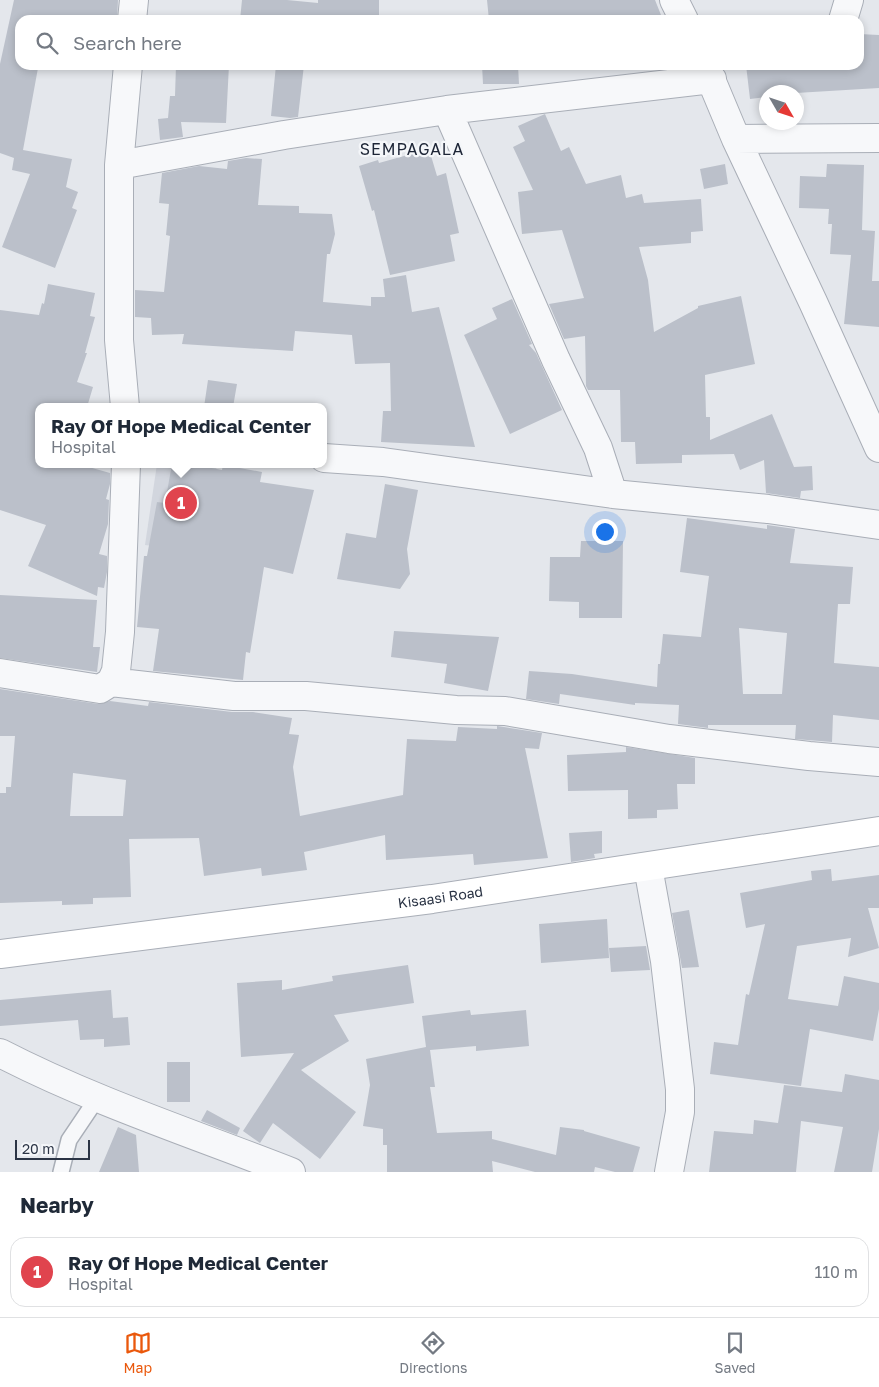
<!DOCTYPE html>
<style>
:root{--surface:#fff;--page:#f6f6f7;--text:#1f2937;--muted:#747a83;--line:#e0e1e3;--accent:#ea580c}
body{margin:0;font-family:"Golos Text",sans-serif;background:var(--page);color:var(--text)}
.compass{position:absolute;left:759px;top:85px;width:45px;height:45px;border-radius:50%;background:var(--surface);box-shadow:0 2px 8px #0003;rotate:129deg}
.scale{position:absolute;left:15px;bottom:12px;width:75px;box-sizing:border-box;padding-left:5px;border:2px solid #2b3445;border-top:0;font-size:14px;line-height:18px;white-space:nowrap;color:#2b3445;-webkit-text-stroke:4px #f4f6f9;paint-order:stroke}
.you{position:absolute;left:604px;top:531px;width:18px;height:18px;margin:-12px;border:4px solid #fff;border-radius:50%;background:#1a73e8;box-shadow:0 0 0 8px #1a73e833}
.badge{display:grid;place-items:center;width:32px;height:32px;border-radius:50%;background:var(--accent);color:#fff;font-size:16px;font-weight:700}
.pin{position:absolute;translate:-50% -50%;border:2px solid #fff;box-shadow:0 1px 5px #0006}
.popup{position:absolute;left:35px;top:403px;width:292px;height:65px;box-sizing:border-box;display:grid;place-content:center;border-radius:10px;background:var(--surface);filter:drop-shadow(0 1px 4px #0005);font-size:16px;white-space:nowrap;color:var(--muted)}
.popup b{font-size:19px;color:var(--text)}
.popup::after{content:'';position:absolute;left:50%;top:100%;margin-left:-10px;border:10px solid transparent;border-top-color:var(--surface)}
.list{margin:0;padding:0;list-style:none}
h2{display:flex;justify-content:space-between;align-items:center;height:65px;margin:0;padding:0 20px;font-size:21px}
h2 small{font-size:16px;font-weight:400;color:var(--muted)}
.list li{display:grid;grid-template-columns:32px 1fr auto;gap:15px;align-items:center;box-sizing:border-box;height:70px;margin:0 10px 10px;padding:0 10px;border:1px solid var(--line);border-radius:15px}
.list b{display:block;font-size:19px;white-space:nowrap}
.list p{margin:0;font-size:16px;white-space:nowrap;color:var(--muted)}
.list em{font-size:16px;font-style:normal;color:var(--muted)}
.icon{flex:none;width:28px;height:28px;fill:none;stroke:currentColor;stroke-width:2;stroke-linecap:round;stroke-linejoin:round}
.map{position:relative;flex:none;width:879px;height:1172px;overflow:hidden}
.search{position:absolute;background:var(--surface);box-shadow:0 2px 8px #0003;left:15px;right:15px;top:15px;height:55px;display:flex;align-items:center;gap:12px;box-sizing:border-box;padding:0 18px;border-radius:15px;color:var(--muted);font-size:19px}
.sheet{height:145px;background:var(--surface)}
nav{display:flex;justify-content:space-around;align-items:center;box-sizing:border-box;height:70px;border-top:1px solid var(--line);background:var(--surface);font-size:14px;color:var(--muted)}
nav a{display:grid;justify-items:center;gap:2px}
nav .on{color:var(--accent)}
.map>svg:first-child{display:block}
</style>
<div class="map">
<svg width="879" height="1172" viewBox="0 0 879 1172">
<rect width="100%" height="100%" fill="#e4e7ec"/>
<path fill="#d2d6de" d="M 157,464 L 217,464 L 204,553 L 145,545 Z"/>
<path fill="#bbc0ca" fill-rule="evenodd" d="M 14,0 L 118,0 L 117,20 L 20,20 L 20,65 L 38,68 L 23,150 L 72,159 L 66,187 L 78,192 L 72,208 L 77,210 L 55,268 L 2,247 L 30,174 L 12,170 L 14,158 L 0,153 L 0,64 Z
M 242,0 L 287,0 L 318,3 L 318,0 L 379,0 L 379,20 L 240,20 Z
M 487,0 L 655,0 L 663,20 L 489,20 Z
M 859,34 L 879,35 L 879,88 L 796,93 L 766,92 L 766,97 L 750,99 L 746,65 L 859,65 Z
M 176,65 L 229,65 L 226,123 L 181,122 L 183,137 L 160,140 L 158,119 L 168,118 L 170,96 L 175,96 Z
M 276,65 L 304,65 L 298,117 L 290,118 L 271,116 Z
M 482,65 L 518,65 L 519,84 L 483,84 Z
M 545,114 L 561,151 L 569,147 L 586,184 L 621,175 L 626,198 L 642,194 L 644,203 L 701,199 L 703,231 L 691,232 L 691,243 L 639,247 L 648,280 L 654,332 L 698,308 L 698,306 L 741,296 L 755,364 L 705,375 L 706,417 L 710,417 L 710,440 L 772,414 L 794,467 L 812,466 L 813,490 L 801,491 L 800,498 L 766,493 L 764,460 L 740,470 L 734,454 L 682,455 L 682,463 L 636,464 L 635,442 L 621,442 L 620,390 L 588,390 L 586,386 L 585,336 L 564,339 L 549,304 L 584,298 L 562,230 L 522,234 L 518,192 L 533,190 L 513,147 L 525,141 L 518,126 Z
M 429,149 L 437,176 L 446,173 L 459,233 L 450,235 L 455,261 L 390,275 L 374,210 L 372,211 L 359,166 L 378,160 L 379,163 Z
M 246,158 L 262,159 L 258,205 L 299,206 L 299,213 L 332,214 L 335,234 L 330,254 L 327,254 L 323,302 L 371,306 L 371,297 L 385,297 L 383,279 L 406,275 L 412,312 L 439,307 L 475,447 L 381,442 L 383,411 L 391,411 L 390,363 L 355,364 L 352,335 L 295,331 L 293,351 L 182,344 L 184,334 L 152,335 L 151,318 L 135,317 L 135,290 L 164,292 L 170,236 L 166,235 L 169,204 L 159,203 L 162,173 L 199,166 L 227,169 L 228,161 Z
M 725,164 L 728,184 L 704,189 L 700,169 Z
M 827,164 L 864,165 L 862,230 L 875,231 L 872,281 L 879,281 L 879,327 L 844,324 L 851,255 L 830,254 L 832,224 L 828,224 L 829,209 L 799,208 L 800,176 L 826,177 Z
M 48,284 L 95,293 L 90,316 L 95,317 L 85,353 L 87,353 L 77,382 L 93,387 L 87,407 L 38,407 L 38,464 L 78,464 L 110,473 L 110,484 L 106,499 L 109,500 L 108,524 L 99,554 L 107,556 L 107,572 L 104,588 L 98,587 L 97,596 L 28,566 L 46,525 L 0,510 L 0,310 L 39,315 L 42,303 L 44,304 Z
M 512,299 L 532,344 L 529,345 L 536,353 L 562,410 L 510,434 L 464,335 L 497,319 L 492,308 Z
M 208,380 L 237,384 L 233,407 L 204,407 Z
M 172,464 L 191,464 L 222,470 L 223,465 L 262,472 L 260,482 L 314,490 L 293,574 L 264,567 L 250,653 L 246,652 L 243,680 L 153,671 L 159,629 L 137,627 L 144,556 L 147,556 L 157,502 L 165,503 Z
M 385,484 L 418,490 L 407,549 L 410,574 L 400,589 L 337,579 L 346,533 L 376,538 Z
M 687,518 L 767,529 L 767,525 L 795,529 L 790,563 L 853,567 L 850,604 L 838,604 L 834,663 L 879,667 L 879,720 L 833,715 L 832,742 L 795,739 L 796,725 L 708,725 L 708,728 L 678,724 L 679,705 L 635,703 L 635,705 L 560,694 L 559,704 L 526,699 L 529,671 L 572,674 L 657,687 L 658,664 L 660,664 L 663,634 L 701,637 L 709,576 L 680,572 ZM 739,628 L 787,633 L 782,694 L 743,694 Z
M 581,541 L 623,541 L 622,618 L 579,618 L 579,602 L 549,601 L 550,557 L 580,557 Z
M 0,595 L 97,600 L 93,647 L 100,647 L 97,672 L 0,658 Z
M 394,631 L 499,637 L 488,691 L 444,683 L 447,664 L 391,657 Z
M 0,689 L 98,704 L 110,701 L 148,706 L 149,702 L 232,712 L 253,712 L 292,718 L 289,734 L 299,735 L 293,767 L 300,816 L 403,795 L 407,739 L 456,741 L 458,727 L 497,729 L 497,726 L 504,727 L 542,733 L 539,749 L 525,748 L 548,858 L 474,865 L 473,854 L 386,860 L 385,835 L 304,852 L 307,870 L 262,876 L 261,868 L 204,876 L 199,838 L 129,839 L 131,897 L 93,898 L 93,904 L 62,905 L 62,901 L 0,903 L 0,793 L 6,793 L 6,787 L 11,787 L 15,736 L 0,736 ZM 73,773 L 126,780 L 123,816 L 70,816 Z
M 626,747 L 695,758 L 695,784 L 677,784 L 678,809 L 657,810 L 657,818 L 628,819 L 628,790 L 568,791 L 567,755 L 626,752 Z
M 602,831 L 602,853 L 594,854 L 595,858 L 571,862 L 569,833 Z
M 831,869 L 832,881 L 879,875 L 879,908 L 868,908 L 879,948 L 848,957 L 851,938 L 797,946 L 788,999 L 838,1006 L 844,976 L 879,983 L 879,1009 L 873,1041 L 810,1029 L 801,1086 L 710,1074 L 714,1042 L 738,1045 L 746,994 L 749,995 L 765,924 L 746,928 L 740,893 L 812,880 L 811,871 Z
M 689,910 L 699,967 L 682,968 L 672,913 Z
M 607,919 L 609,958 L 541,963 L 539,924 Z
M 646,946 L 650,970 L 611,972 L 609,948 Z
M 408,965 L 414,1003 L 334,1015 L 349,1041 L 301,1070 L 356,1112 L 320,1159 L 273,1123 L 260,1143 L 243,1131 L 294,1053 L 241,1057 L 237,983 L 282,980 L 282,990 L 333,981 L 332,976 Z
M 111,990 L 113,1018 L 128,1017 L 130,1045 L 104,1047 L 104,1039 L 80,1040 L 78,1020 L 0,1026 L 0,1000 Z
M 470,1010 L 471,1015 L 526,1010 L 529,1046 L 476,1051 L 476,1046 L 430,1050 L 435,1087 L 430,1087 L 437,1133 L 492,1131 L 492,1139 L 556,1155 L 560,1127 L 584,1130 L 584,1131 L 640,1147 L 633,1172 L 615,1172 L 595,1167 L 594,1172 L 535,1172 L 492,1161 L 493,1172 L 387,1172 L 387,1145 L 383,1145 L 383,1129 L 363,1126 L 370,1085 L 366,1059 L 426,1047 L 422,1016 Z
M 167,1062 L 190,1062 L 190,1102 L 167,1102 Z
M 845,1074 L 879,1080 L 879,1129 L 872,1172 L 834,1172 L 843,1127 L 801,1121 L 796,1172 L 709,1172 L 714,1131 L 753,1134 L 754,1120 L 778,1123 L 784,1085 L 842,1092 Z
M 207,1110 L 240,1128 L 237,1135 L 201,1121 Z
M 118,1127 L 136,1135 L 139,1172 L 99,1172 Z"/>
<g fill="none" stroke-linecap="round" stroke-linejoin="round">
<g stroke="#a9aeb7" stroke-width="18">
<path id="service" d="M 61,1172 L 69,1140 L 98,1097"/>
</g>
<g stroke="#a9aeb7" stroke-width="30">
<path id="minor" d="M 674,0 L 684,20
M 132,20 L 134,0
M 843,20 L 849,0
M 705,65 L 736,139 L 813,302 L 879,448
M 447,110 L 556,360 L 598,448 L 613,494
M 736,139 L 879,138
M 119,165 L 284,135 L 447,110 L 712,79
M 125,407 L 119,340 L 119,165 L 128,65
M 324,458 L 383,462 L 613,494 L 768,509 L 879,525
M 0,673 L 100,689 L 111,682 L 116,671 L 120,632 L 126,464
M 111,682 L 234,696 L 306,696 L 456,710 L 505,711 L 669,739 L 809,756 L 879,762
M 648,867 L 665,961 L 680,1089 L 680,1112 L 669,1172
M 0,1053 C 93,1101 194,1134 291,1172"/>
</g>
<g stroke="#a9aeb7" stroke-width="30">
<g id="secondary">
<path id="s1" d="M 0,954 L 432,899 L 879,831"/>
</g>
</g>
<use href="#service" stroke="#f7f8fa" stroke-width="15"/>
<use href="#minor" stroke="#f7f8fa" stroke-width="28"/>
<use href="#secondary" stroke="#fff" stroke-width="28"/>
</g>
<g text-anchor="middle" stroke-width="4.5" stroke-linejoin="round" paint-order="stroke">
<g font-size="14" fill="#2b3445" stroke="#f4f6f9">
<text dy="5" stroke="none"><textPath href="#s1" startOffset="444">Kisaasi Road</textPath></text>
</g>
<g font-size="16" letter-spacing="1" fill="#1d2536" stroke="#f4f6f9">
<text x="412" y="155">SEMPAGALA</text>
</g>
</g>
</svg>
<svg class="compass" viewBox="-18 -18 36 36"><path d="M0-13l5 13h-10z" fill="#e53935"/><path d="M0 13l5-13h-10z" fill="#747a83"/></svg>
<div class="scale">20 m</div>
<div class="you"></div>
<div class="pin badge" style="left:181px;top:503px;background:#e0444e">1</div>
<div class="popup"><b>Ray Of Hope Medical Center</b>Hospital</div>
<div class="search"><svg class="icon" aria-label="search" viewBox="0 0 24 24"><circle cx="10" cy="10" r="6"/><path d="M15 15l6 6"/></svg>Search here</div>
</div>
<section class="sheet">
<h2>Nearby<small></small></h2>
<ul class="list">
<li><span class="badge" style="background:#e0444e">1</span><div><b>Ray Of Hope Medical Center</b><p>Hospital</p></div><em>110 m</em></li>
</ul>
</section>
<nav>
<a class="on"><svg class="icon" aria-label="map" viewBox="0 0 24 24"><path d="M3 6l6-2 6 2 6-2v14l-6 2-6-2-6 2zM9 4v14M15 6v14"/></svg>Map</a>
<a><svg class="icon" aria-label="directions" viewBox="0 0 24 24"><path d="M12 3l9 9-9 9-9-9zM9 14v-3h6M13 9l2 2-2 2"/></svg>Directions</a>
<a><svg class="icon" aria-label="saved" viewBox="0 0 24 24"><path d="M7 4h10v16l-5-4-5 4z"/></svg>Saved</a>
</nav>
